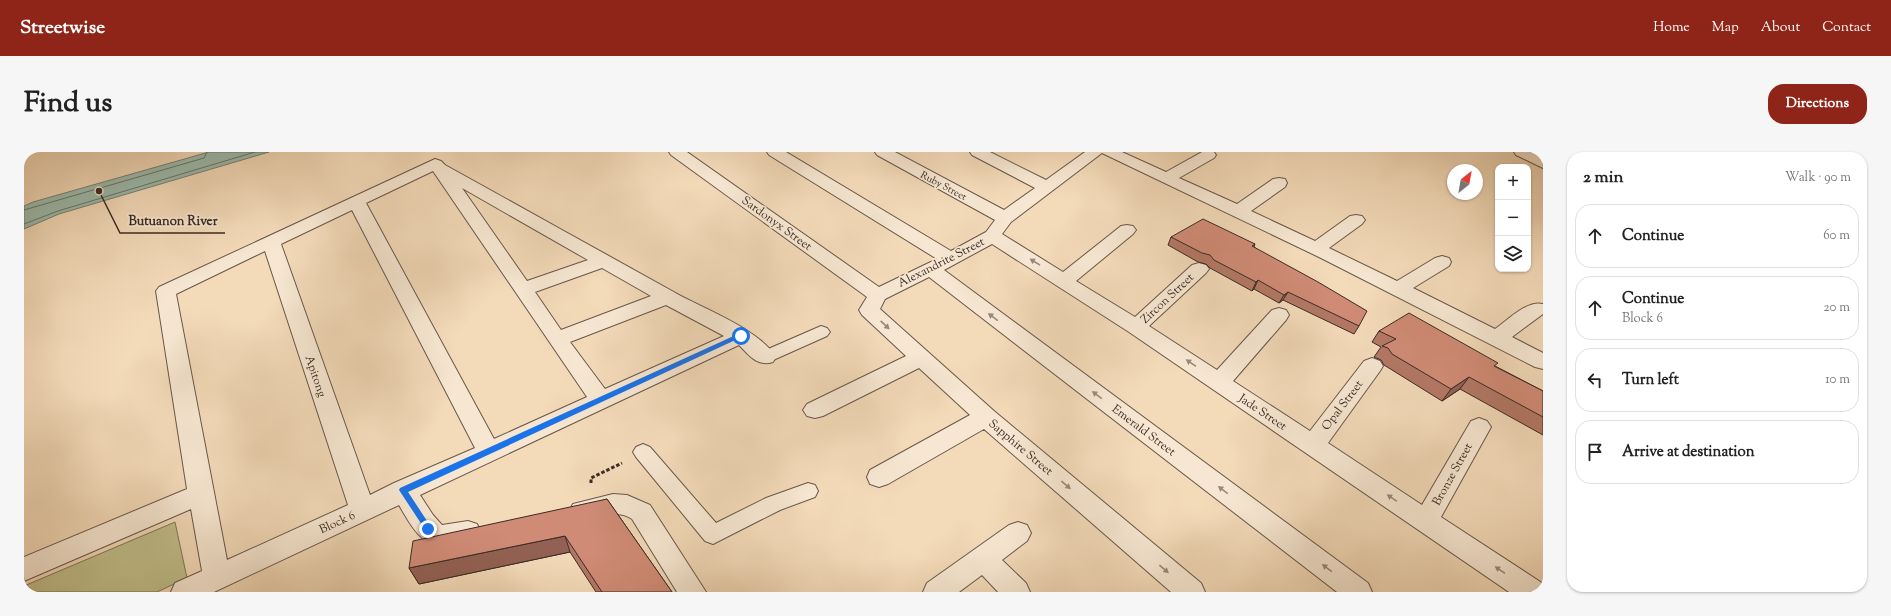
<!DOCTYPE html>
<meta charset="utf-8">
<style>
:root{--surface:#fff;--page:#f6f6f6;--text:#222;--muted:#767676;--line:#e0e0e0;--accent:#8f2418}
body{margin:0;font-family:"Sorts Mill Goudy",serif;background:var(--page);color:var(--text)}
.controls{position:absolute;right:12px;top:12px;display:grid;overflow:hidden;border-radius:8px;box-shadow:0 1px 3px #0004}
.controls button{width:36px;height:36px;display:grid;place-items:center;padding:0;border:0;border-bottom:1px solid var(--line);background:var(--surface);color:var(--text);font:20px sans-serif}
.compass{position:absolute;left:1423px;top:12px;width:36px;height:36px;border-radius:50%;background:var(--surface);box-shadow:0 1px 3px #0004;rotate:31deg}
.stop{position:absolute;width:12px;height:12px;margin:-9px;border:3px solid #1a73e8;border-radius:50%;background:#fff}
.stop.end{background:#1a73e8;border-color:#fff;box-shadow:0 1px 4px #0008}
.list{margin:0;padding:0;list-style:none}
h2{display:flex;justify-content:space-between;align-items:center;height:52px;margin:0;padding:0 16px;font-size:17px}
h2 small{font-size:13px;font-weight:400;color:var(--muted)}
.list li{display:grid;grid-template-columns:26px 1fr auto;gap:12px;align-items:center;box-sizing:border-box;height:64px;margin:0 8px 8px;padding:0 8px;border:1px solid var(--line);border-radius:16px}
.list b{display:block;font-size:15px;white-space:nowrap}
.list p{margin:0;font-size:13px;white-space:nowrap;color:var(--muted)}
.list em{font-size:13px;font-style:normal;color:var(--muted)}
.icon{flex:none;width:22px;height:22px;fill:none;stroke:currentColor;stroke-width:2;stroke-linecap:round;stroke-linejoin:round}
.map{position:relative;flex:none;width:1519px;height:440px;overflow:hidden;border-radius:16px}
header{display:flex;align-items:center;gap:24px;box-sizing:border-box;height:56px;padding:0 20px;background:var(--accent);color:#fff}
header strong{font-size:19px}
nav{display:flex;gap:22px;margin-inline-start:auto;font-size:14px}
.intro{display:flex;align-items:center;justify-content:space-between;box-sizing:border-box;height:96px;padding:0 24px}
h1{margin:0;font-size:28px}
.button{padding:10px 18px;border-radius:16px;background:var(--accent);color:#fff;font-size:14px;font-weight:700}
main{display:flex;gap:24px;padding:0 24px}
aside{flex:1;background:var(--surface);border-radius:16px;box-shadow:0 1px 3px #0004}
.map>svg:first-child{display:block}
</style>
<header>
<strong>Streetwise</strong>
<nav><a>Home</a><a>Map</a><a>About</a><a>Contact</a></nav>
</header>
<div class="intro"><h1>Find us</h1><a class="button">Directions</a></div>
<main>
<div class="map">
<svg width="1519" height="440" viewBox="0 0 1519 440">
<rect width="100%" height="100%" fill="#f3dab9"/>
<filter id="stains"><feTurbulence type="fractalNoise" baseFrequency=".005" numOctaves="4"/><feColorMatrix values="0 0 0 0 .2 0 0 0 0 .09 0 0 0 0 .02 0 0 0 .5 -.17"/></filter>
<radialGradient id="worn" r=".72"><stop offset=".6" stop-color="#630" stop-opacity="0"/><stop offset="1" stop-color="#630" stop-opacity=".3"/></radialGradient>
<path fill="#c0be8b" stroke="#7e7458" d="M 151,370 L 163,426 L 133,440 L 0,440 L 0,434 Z"/>
<path fill="#9bbbae" stroke="#758177" d="M 185,0 L 245,0 L 35,62 L 0,77 L 0,54 L 9,50 Z"/>
<g fill="none" stroke-linecap="round" stroke-linejoin="round">
<path stroke="#6b736a" stroke-width="1" d="M 0,58 L 180,6 L 183,0
M 0,72 L 34,59 L 231,0"/>
<g stroke="#69574a" stroke-width="2">
<path id="service" d="M 797,174 L 803,176 L 806,180 L 803,184 L 747,209 L 741,211 L 735,209 L 732,205 L 735,201 Z
M 619,292 L 626,295 L 692,371 L 742,346 L 784,331 L 791,333 L 794,339 L 791,345 L 756,358 L 689,392 L 681,389 L 612,305 L 609,300 L 612,295 Z"/>
</g>
<g stroke="#69574a" stroke-width="2">
<path id="minor" d="M 645,0 L 663,0 L 855,135 L 913,107 L 745,3 L 743,0 L 762,0 L 927,99 L 962,80 L 971,68 L 853,3 L 851,0 L 871,0 L 980,58 L 1011,36 L 948,3 L 946,0 L 966,0 L 1022,28 L 1061,0 L 1098,0 L 1142,20 L 1178,0 L 1190,0 L 1192,3 L 1190,6 L 1155,26 L 1213,52 L 1249,27 L 1255,26 L 1261,27 L 1263,31 L 1261,35 L 1227,59 L 1291,89 L 1326,64 L 1332,63 L 1338,64 L 1341,68 L 1338,72 L 1305,96 L 1373,129 L 1411,106 L 1418,104 L 1425,106 L 1427,110 L 1425,114 L 1389,136 L 1471,177 C 1484,168 1503,148 1519,152 L 1519,162 L 1488,185 L 1519,201 L 1519,217 L 1511,215 L 1297,106 L 1078,1 L 987,70 L 978,82 L 1039,120 L 1097,74 L 1103,73 L 1109,74 L 1112,78 L 1109,82 L 1052,129 L 1111,165 L 1168,113 L 1175,111 L 1182,113 L 1185,117 L 1182,121 L 1125,174 L 1193,218 L 1248,158 L 1255,156 L 1262,158 L 1265,163 L 1262,168 L 1209,229 L 1286,279 L 1340,209 L 1348,206 L 1356,209 L 1359,214 L 1356,219 L 1304,291 L 1398,353 L 1447,269 L 1455,266 L 1463,269 L 1467,275 L 1417,365 L 1518,431 L 1519,440 L 1485,440 L 1105,180 L 968,92 L 920,118 L 1344,431 L 1348,440 L 1313,440 L 905,125 L 861,147 L 856,157 L 970,259 L 1177,431 L 1181,440 L 1147,440 L 960,277 L 864,332 L 855,335 L 846,332 L 843,325 L 846,318 L 946,263 L 895,216 L 799,264 L 791,266 L 783,264 L 779,258 L 783,252 L 882,204 L 838,163 L 835,158 L 843,145 L 647,3 Z
M 1490,0 L 1510,0 L 1519,5 L 1519,16 L 1492,3 Z
M 411,7 L 417,9 L 421,13 C 497,55 572,97 648,139 C 677,156 734,176 752,205 L 749,210 C 733,215 725,203 715,193 L 396,343 L 409,363 L 418,373 L 444,369 L 453,372 L 457,380 L 453,388 C 408,404 397,392 375,353 L 190,440 L 147,440 L 151,431 L 178,419 L 167,357 L 0,429 L 0,405 L 163,337 L 132,139 L 135,135 ZM 409,19 L 563,245 L 470,287 L 342,51 ZM 438,36 L 564,108 L 503,129 ZM 328,58 L 451,296 L 370,331 L 346,343 L 257,92 ZM 241,99 L 324,353 L 203,408 L 152,142 ZM 578,116 L 627,144 L 537,178 L 511,140 ZM 642,153 L 700,184 L 581,237 L 546,190 Z
M 589,342 L 603,343 L 626,353 L 682,440 L 653,440 L 608,367 C 589,355 577,370 558,370 C 555,369 552,367 549,366 L 545,359 L 549,352 Z
M 994,370 L 1003,373 L 1007,381 L 1003,389 L 978,408 L 1002,431 L 1006,440 L 974,440 L 958,423 L 935,440 L 899,440 L 903,431 L 985,373 Z"/>
</g>
<path stroke="#3b2b25" stroke-width="3" stroke-dasharray="3.5 2" stroke-linecap="butt" d="M 567,331 L 567,326 L 598,311"/>
<use href="#service" fill="#f7e7d2" fill-rule="evenodd"/>
<use href="#minor" fill="#f7e7d2" fill-rule="evenodd"/>
</g>
<path fill="#b37865" stroke="#3b2b25" d="M 1147,85 L 1231,92 L 1230,95 L 1335,174 L 1330,182 L 1259,148 L 1255,151 L 1230,137 L 1228,139 L 1186,116 L 1182,112 L 1174,110 L 1144,93 Z
M 1355,179 L 1471,214 L 1519,239 L 1519,283 L 1436,237 L 1418,249 L 1360,213 L 1357,208 L 1350,205 L 1357,195 L 1348,190 Z
M 583,347 L 648,440 L 572,440 L 546,400 L 395,432 L 385,416 Z"/>
<path fill="#926153" stroke="#3b2b25" d="M 1234,128 L 1230,137 L 1228,139 L 1232,130 Z
M 1264,140 L 1259,148 L 1255,151 L 1260,143 Z
M 1445,225 L 1436,237 L 1418,249 L 1427,237 Z
M 541,384 L 546,400 L 395,432 L 385,416 Z"/>
<path fill="#d08b76" stroke="#3b2b25" d="M 1179,67 L 1231,92 L 1228,94 L 1294,130 L 1343,159 L 1335,174 L 1264,140 L 1260,143 L 1234,128 L 1232,130 L 1190,108 L 1186,103 L 1178,101 L 1147,85 Z
M 1385,161 L 1474,211 L 1470,214 L 1519,239 L 1519,265 L 1445,225 L 1427,237 L 1368,202 L 1364,196 L 1358,194 L 1372,187 L 1355,179 Z
M 583,347 L 648,440 L 578,440 L 541,384 L 385,416 L 389,389 Z"/>
<defs><path id="oneway-solid" d="M-6-.8H1V-3.2L6.5 0L1 3.2V.8H-6Z"/></defs>
<g fill="#99897c">
<use href="#oneway-solid" transform="translate(1011 110) rotate(-148)"/>
<use href="#oneway-solid" transform="translate(969 165) rotate(-143)"/>
<use href="#oneway-solid" transform="translate(861 173) rotate(43)"/>
<use href="#oneway-solid" transform="translate(1167 211) rotate(-146)"/>
<use href="#oneway-solid" transform="translate(1073 243) rotate(-143)"/>
<use href="#oneway-solid" transform="translate(1042 333) rotate(40)"/>
<use href="#oneway-solid" transform="translate(1199 338) rotate(-143)"/>
<use href="#oneway-solid" transform="translate(1368 346) rotate(-146)"/>
<use href="#oneway-solid" transform="translate(1303 416) rotate(-143)"/>
<use href="#oneway-solid" transform="translate(1140 417) rotate(40)"/>
<use href="#oneway-solid" transform="translate(1476 418) rotate(-146)"/>
</g>
<path fill="#1a73e8" d="M 714,182 L 720,184 L 384,340 L 407,375 L 407,379 L 402,379 L 375,338 L 376,336 Z"/>
<g text-anchor="middle" stroke-width="3.5" stroke-linejoin="round" paint-order="stroke">
<g font-size="10" fill="#3b2b25" stroke="#f7e7d2">
<text transform="translate(920 33) rotate(28)" y="4">Ruby Street</text>
</g>
<g font-size="12" fill="#3b2b25" stroke="#f7e7d2">
<text transform="translate(753 71) rotate(36)" y="4">Sardonyx Street</text>
<text transform="translate(917 110) rotate(-27)" y="4">Alexandrite Street</text>
<text transform="translate(1143 146) rotate(-43)" y="4">Zircon Street</text>
<text transform="translate(292 224) rotate(71)" y="4">Apitong</text>
<text transform="translate(1318 253) rotate(-53)" y="4">Opal Street</text>
<text transform="translate(1239 260) rotate(34)" y="4">Jade Street</text>
<text transform="translate(1120 278) rotate(37)" y="4">Emerald Street</text>
<text transform="translate(997 295) rotate(40)" y="4">Sapphire Street</text>
<text transform="translate(1428 322) rotate(-61)" y="4">Bronze Street</text>
<text transform="translate(313 370) rotate(-25)" y="4">Block 6</text>
</g>
</g>
<path fill="none" stroke="#3b2b25" stroke-width="1.5" d="M75 39L96 81H201"/>
<circle fill="#3b2b25" stroke="#f7e7d2" stroke-width="1.5" cx="75" cy="39" r="4"/>
<g font-size="13" text-anchor="middle" font-weight="bold" fill="#3b2b25" stroke="#f7e7d2" stroke-width="3.5" stroke-linejoin="round" paint-order="stroke">
<text x="149" y="73">Butuanon River</text>
</g>
<rect width="100%" height="100%" filter="url(#stains)"/>
<rect width="100%" height="100%" fill="url(#worn)"/>
</svg>
<div class="controls">
<button>+</button>
<button>−</button>
<button><svg class="icon" aria-label="layers" viewBox="0 0 24 24"><path d="M12 4l9 5-9 5-9-5zM3 14l9 5 9-5"/></svg></button>
</div>
<svg class="compass" viewBox="-18 -18 36 36"><path d="M0-13l5 13h-10z" fill="#e53935"/><path d="M0 13l5-13h-10z" fill="#767676"/></svg>
<div class="stop" style="left:717px;top:184px"></div>
<div class="stop end" style="left:404px;top:377px"></div>
</div>
<aside>
<h2>2 min<small>Walk · 90 m</small></h2>
<ul class="list">
<li><svg class="icon" aria-label="ahead" viewBox="0 0 24 24"><path d="M12 20V5M6 11l6-6 6 6"/></svg><div><b>Continue</b></div><em>60 m</em></li>
<li><svg class="icon" aria-label="ahead" viewBox="0 0 24 24"><path d="M12 20V5M6 11l6-6 6 6"/></svg><div><b>Continue</b><p>Block 6</p></div><em>20 m</em></li>
<li><svg class="icon" aria-label="left" viewBox="0 0 24 24"><path d="M17 20v-9H6M10 6l-5 5 5 5"/></svg><div><b>Turn left</b></div><em>10 m</em></li>
<li><svg class="icon" aria-label="arrive" viewBox="0 0 24 24"><path d="M6 21V4h12l-3 4 3 4H6"/></svg><div><b>Arrive at destination</b></div></li>
</ul>
</aside>
</main>
